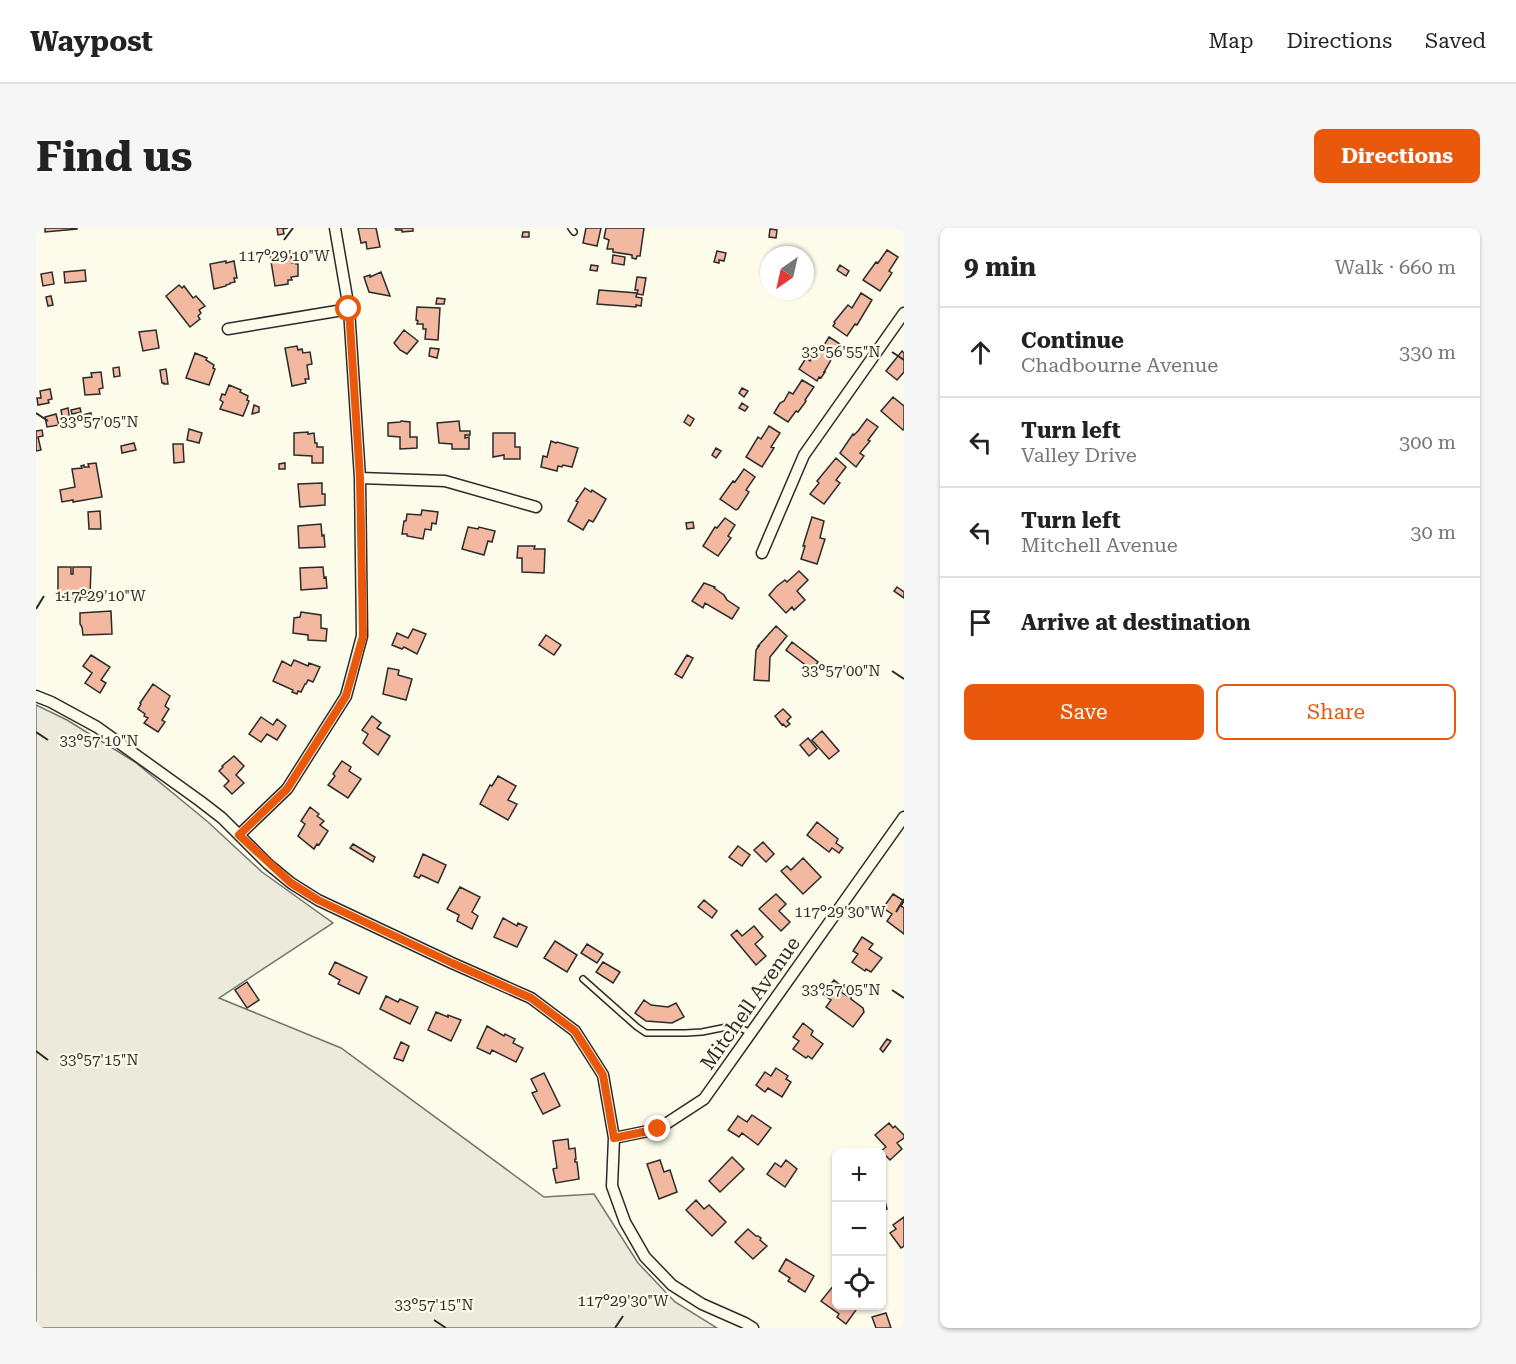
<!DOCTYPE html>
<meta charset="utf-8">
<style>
:root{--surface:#fff;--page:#f6f6f6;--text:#222;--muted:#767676;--line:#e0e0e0;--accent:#ea580c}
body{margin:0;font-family:"Roboto Serif",serif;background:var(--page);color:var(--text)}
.controls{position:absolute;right:18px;bottom:18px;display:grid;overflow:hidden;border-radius:9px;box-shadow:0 2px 4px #0004}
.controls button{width:54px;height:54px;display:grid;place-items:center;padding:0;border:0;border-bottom:2px solid var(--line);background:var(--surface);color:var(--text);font:30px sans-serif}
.compass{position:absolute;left:724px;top:18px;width:54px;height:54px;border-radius:50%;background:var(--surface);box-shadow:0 2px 4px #0004;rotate:214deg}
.stop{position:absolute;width:18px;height:18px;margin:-14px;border:4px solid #ea580c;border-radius:50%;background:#fff}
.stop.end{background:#ea580c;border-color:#fff;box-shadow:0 2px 6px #0008}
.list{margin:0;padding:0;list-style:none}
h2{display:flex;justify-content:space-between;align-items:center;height:78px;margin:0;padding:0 24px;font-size:26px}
h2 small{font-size:20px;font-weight:400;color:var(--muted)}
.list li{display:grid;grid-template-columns:39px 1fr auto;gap:18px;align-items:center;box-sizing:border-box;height:90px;padding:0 24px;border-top:2px solid var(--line)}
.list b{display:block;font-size:22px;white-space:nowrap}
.list p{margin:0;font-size:20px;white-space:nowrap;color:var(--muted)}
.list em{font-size:20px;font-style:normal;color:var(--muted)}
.actions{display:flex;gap:12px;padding:18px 24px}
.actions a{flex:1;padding:14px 0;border:2px solid var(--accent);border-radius:9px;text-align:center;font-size:21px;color:var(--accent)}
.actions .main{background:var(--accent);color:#fff}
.icon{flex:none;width:33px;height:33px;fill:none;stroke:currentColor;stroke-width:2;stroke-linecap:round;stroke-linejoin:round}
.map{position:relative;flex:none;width:868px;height:1100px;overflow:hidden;border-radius:9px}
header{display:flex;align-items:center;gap:36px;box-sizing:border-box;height:84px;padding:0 30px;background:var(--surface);border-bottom:2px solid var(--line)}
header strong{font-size:28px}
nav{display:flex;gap:33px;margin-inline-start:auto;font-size:21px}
.intro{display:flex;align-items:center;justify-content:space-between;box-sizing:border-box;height:144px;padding:0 36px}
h1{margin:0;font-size:42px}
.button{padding:15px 27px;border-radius:9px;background:var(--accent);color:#fff;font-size:21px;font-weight:700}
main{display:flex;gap:36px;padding:0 36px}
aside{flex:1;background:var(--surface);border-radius:9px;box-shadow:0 2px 4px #0004}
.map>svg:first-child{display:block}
</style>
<header>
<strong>Waypost</strong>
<nav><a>Map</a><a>Directions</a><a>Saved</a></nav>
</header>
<div class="intro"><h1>Find us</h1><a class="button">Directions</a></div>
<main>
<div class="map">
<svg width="868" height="1100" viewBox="0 0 868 1100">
<rect width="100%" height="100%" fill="#fdfbea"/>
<path fill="#ecebdb" stroke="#74746e" stroke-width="1.5" d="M 0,477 L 31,492 L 99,534 L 172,594 L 226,644 L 297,695 L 183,770 L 305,820 L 508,969 L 558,966 L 602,1035 L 639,1074 L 681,1100 L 0,1100 Z"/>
<path fill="#f2b8a0" stroke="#2b2b2b" stroke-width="1.5" d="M 9,0 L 41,0 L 41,1 L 9,4 Z
M 241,0 L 252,0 L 247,1 L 248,6 L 242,7 Z
M 322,0 L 340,0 L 344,19 L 331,21 L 330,14 L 325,15 Z
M 359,0 L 377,0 L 377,3 L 366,4 L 366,2 L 360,2 Z
M 550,0 L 565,0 L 561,18 L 547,15 Z
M 570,0 L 608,0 L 604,28 L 601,28 L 600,31 L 596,30 L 596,27 L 577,24 L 577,21 L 571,21 L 573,12 L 568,10 Z
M 734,1 L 741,2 L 740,10 L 733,9 Z
M 487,4 L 493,4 L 493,9 L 486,9 Z
M 851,22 L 862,29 L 853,43 L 856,45 L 844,63 L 827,52 L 840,34 L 842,35 Z
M 681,23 L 690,25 L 688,33 L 683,32 L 683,35 L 678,34 Z
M 244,25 L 245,29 L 255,27 L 256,35 L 260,34 L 260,36 L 262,36 L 262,48 L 255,49 L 256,52 L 252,52 L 252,56 L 239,58 L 234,27 Z
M 577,27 L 589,29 L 588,37 L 576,35 Z
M 190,33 L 190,35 L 198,33 L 201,50 L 198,50 L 199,54 L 194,55 L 194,56 L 190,57 L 190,58 L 178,61 L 174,36 Z
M 555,37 L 562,38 L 561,43 L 554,42 Z
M 804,37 L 813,43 L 810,48 L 801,42 Z
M 49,42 L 50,53 L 29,55 L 28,44 Z
M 16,44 L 18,56 L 7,58 L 5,46 Z
M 345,44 L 354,68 L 333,64 L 328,49 L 334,47 L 334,49 Z
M 601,49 L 610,50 L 607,67 L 601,66 L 602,62 L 599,62 Z
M 143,57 L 146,60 L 148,58 L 157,70 L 160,68 L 169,78 L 163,82 L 165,85 L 162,88 L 164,91 L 154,99 L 130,68 Z
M 563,62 L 601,65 L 600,69 L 606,70 L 605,78 L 600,77 L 600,79 L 561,76 Z
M 825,65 L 836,72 L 821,97 L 819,96 L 811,108 L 797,98 L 799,95 L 798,94 L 812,77 L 816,80 Z
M 15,68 L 17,77 L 12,78 L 10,69 Z
M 401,70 L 409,71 L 408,76 L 400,76 Z
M 381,79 L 404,80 L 402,112 L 389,111 L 390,101 L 387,101 L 387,96 L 381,96 L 382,93 L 380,92 Z
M 120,102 L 123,120 L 107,123 L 103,104 Z
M 368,102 L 382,113 L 371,126 L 364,122 L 358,115 Z
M 793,109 L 804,116 L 796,129 L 794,134 L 788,144 L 789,144 L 785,150 L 783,149 L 781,153 L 763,141 L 770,130 L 774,133 L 783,121 L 785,122 Z
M 261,118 L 262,122 L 266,121 L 267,125 L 274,124 L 276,136 L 271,137 L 273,151 L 269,151 L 270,155 L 256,158 L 249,120 Z
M 394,120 L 403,121 L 401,130 L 393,128 Z
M 866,123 L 868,125 L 868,144 L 861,152 L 850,143 Z
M 159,125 L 171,130 L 170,132 L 178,137 L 177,140 L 179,141 L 173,157 L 150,150 Z
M 83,139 L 84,148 L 78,149 L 77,140 Z
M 130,141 L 132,156 L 128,156 L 128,155 L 126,155 L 124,142 Z
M 65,144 L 67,160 L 63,161 L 64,166 L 49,167 L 47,150 L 56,149 L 55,145 Z
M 766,152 L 778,159 L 769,172 L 770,173 L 768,176 L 762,184 L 760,183 L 752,194 L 738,185 L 744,175 L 748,173 L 753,164 L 757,166 Z
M 193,157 L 205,162 L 204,164 L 212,168 L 211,172 L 213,173 L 207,188 L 184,181 L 187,174 L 184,172 L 186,166 L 189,167 Z
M 706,160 L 712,163 L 708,169 L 703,165 Z
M 14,161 L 16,171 L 12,172 L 13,175 L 2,177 L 1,170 L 5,170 L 4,163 Z
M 857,169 L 868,178 L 868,201 L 867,202 L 845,183 Z
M 706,175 L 712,179 L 709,183 L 703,180 Z
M 218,177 L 223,179 L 223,184 L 216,186 Z
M 32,180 L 35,199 L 28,200 L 25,182 Z
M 44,180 L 45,184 L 36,186 L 35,182 Z
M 55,185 L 56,191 L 36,195 L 34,190 Z
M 20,186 L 23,197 L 11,199 L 9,189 Z
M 652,187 L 658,191 L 654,198 L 648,194 Z
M 831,191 L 842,199 L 832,212 L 834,213 L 824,225 L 828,228 L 820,239 L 804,225 L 817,206 L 818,207 L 822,203 Z
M 365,193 L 374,194 L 374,209 L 381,209 L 381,220 L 364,221 L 364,209 L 352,208 L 352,195 L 364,194 Z
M 423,193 L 424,203 L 434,203 L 434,207 L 429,207 L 429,210 L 433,209 L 433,221 L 416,221 L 416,216 L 403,215 L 401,195 Z
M 733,198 L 744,205 L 735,219 L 738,220 L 726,239 L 710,229 L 722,209 L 725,211 Z
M 153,201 L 166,205 L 163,215 L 151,212 Z
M 6,202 L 7,208 L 2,209 L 5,222 L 0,223 L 0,203 Z
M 272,204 L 272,206 L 278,205 L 279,215 L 281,215 L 281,219 L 287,219 L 287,235 L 276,235 L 276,228 L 258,227 L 258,205 Z
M 457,205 L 479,205 L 479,219 L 484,219 L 484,231 L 468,231 L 468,227 L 457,229 Z
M 515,213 L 520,215 L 521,214 L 542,220 L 536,239 L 527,237 L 526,239 L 522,238 L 521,243 L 505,239 L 507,228 L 511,229 Z
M 98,215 L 100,222 L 86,225 L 85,218 Z
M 137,216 L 147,216 L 148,234 L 138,235 Z
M 680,220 L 685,223 L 680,230 L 676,227 Z
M 800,230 L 810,239 L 800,252 L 804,255 L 788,276 L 774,266 L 783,255 L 781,253 Z
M 60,235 L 66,269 L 37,274 L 37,272 L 26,274 L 24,262 L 39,259 L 36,241 L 46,240 L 45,238 L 48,237 L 48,239 L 53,239 L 52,236 Z
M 249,235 L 249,241 L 243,241 L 243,236 Z
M 708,241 L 719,249 L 710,262 L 713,264 L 702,281 L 700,282 L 684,271 L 697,253 L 699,254 Z
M 286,255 L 286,266 L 289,266 L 289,277 L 264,279 L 262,256 Z
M 549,260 L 555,264 L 556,262 L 570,271 L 560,289 L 557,294 L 553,292 L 547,302 L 532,293 L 542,274 L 540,273 Z
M 386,282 L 402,284 L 400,296 L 396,295 L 395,302 L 389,301 L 387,311 L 371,308 L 371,306 L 366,306 L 368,293 L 370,293 L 371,286 L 385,287 Z
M 64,283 L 65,301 L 53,301 L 52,284 Z
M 776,289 L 788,293 L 784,310 L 789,311 L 781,336 L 765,331 L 769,318 L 767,318 Z
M 689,290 L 699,297 L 692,308 L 695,310 L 682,328 L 667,318 L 679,299 L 681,300 Z
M 657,294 L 658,300 L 651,301 L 650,295 Z
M 285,296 L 286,308 L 288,307 L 289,319 L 263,320 L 262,298 Z
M 432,299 L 442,301 L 443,299 L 459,303 L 456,314 L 452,313 L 448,327 L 426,321 Z
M 482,318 L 499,318 L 498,321 L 509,321 L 508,345 L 486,344 L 486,330 L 481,330 Z
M 22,339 L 35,339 L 35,346 L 37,346 L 37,339 L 55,339 L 54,369 L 44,369 L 44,372 L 33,372 L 33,369 L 22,369 Z
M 287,339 L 288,350 L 290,349 L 291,360 L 265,362 L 264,340 Z
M 763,343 L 772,352 L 761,363 L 769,372 L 758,382 L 756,379 L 750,385 L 733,367 L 741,358 L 749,352 L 751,354 Z
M 668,355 L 679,359 L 678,360 L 688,367 L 691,372 L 703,380 L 696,391 L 669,375 L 667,380 L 656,373 Z
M 861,359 L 868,364 L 868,370 L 858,363 Z
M 75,383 L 76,406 L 47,407 L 46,399 L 44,396 L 44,385 Z
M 265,384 L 285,387 L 285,400 L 291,401 L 290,413 L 272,412 L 272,407 L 257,405 L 258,390 L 264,389 Z
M 740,398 L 751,408 L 734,429 L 733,453 L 718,452 L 720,422 L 723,418 L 722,418 Z
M 377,401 L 390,406 L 381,426 L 368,419 L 366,421 L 356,417 L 361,405 L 372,410 Z
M 510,407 L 525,417 L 518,427 L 503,417 Z
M 756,414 L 782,434 L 776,442 L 750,422 Z
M 55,427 L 74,439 L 65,452 L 70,455 L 64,465 L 49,455 L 56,445 L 47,438 Z
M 651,427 L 657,430 L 646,450 L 639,446 Z
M 258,432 L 272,438 L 273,435 L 284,439 L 277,454 L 272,452 L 270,456 L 269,456 L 265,464 L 262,463 L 261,466 L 256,464 L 257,462 L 237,453 L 246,433 L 255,438 Z
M 352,440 L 363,442 L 362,447 L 376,451 L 370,472 L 347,466 Z
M 117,456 L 134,468 L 129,478 L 133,481 L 126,492 L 129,494 L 122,504 L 108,495 L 112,490 L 108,488 L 109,486 L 102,481 L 105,476 L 104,475 Z
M 747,481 L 755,489 L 751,493 L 754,496 L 750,499 L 747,496 L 746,497 L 739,488 Z
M 336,488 L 345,495 L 341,500 L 354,508 L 342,527 L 327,515 L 332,506 L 326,502 Z
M 225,489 L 237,497 L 241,491 L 250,498 L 241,512 L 231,506 L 225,514 L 213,506 Z
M 786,503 L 803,523 L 793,531 L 776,512 Z
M 772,510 L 781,521 L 773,528 L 764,517 Z
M 198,528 L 208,538 L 200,547 L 208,555 L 196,566 L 188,558 L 193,553 L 183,543 L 187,539 L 186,538 Z
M 306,533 L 315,539 L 313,543 L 325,551 L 312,570 L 292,557 L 299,548 L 297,546 Z
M 462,548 L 480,558 L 472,572 L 481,576 L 472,592 L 444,576 L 454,557 L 456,558 Z
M 274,579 L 283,586 L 281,588 L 288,593 L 284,597 L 292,603 L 283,617 L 281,616 L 278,621 L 262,608 L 269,596 L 265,593 Z
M 781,594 L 802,611 L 800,615 L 807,620 L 803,625 L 796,620 L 793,624 L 771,607 Z
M 727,614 L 738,626 L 730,634 L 718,622 Z
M 317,616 L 339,629 L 337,634 L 314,620 Z
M 702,618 L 714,627 L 706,638 L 693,629 Z
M 387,626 L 410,637 L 402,655 L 385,647 L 383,650 L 378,648 Z
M 767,630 L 785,649 L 767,666 L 745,643 L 751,638 L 755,642 Z
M 424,659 L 444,669 L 436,684 L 442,688 L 436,701 L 421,693 L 423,687 L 411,681 Z
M 740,666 L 750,676 L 743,683 L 754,694 L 745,703 L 723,681 Z
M 857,666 L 868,673 L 865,678 L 868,680 L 868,706 L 851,693 L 856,686 L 847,680 Z
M 668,672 L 681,683 L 676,690 L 662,679 Z
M 467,690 L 481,698 L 482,695 L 491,699 L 481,719 L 458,709 Z
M 718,698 L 727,709 L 719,716 L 730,728 L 720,737 L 695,707 L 701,702 L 706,708 Z
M 826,709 L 837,716 L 833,721 L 846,730 L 835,744 L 830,741 L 829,743 L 816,734 L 822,726 L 817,723 Z
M 519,713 L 541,727 L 531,744 L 508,730 Z
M 551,716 L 567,726 L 561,735 L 545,725 Z
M 299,734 L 331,749 L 323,766 L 302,756 L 304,752 L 293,746 Z
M 567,734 L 584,744 L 577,755 L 560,744 Z
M 798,752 L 808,760 L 805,764 L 811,768 L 813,767 L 815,769 L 815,771 L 827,780 L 828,784 L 817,799 L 790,779 L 795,772 L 787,766 Z
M 211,754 L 223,772 L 211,780 L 199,762 Z
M 350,768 L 362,774 L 364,771 L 382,779 L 374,796 L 344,781 Z
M 608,772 L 615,777 L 632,779 L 640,775 L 648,789 L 636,795 L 610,793 L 599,785 Z
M 400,784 L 412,789 L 412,787 L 425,792 L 415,813 L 392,802 Z
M 767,795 L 777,803 L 775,807 L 787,816 L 776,831 L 772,828 L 770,830 L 757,821 L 763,813 L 757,809 Z
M 451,798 L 468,808 L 469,806 L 479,811 L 477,815 L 487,820 L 480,834 L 456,822 L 454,826 L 441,820 Z
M 851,811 L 855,813 L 847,824 L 844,821 Z
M 365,814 L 373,818 L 367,833 L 358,830 Z
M 740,840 L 752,848 L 750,851 L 755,854 L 746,869 L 732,860 L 729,864 L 720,857 L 729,844 L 735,848 Z
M 508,845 L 524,878 L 507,886 L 496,865 L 501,863 L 495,851 Z
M 716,887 L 735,900 L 722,917 L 706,905 L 703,909 L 692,902 L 702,888 L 711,894 Z
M 853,895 L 857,900 L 859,898 L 868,907 L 868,910 L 861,915 L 866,921 L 854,932 L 845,923 L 850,919 L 839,907 Z
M 532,911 L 533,921 L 539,920 L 540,931 L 539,931 L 539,934 L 541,934 L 543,951 L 520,955 L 517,941 L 521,940 L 517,913 Z
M 696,929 L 708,941 L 684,964 L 673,953 Z
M 624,932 L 628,944 L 634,942 L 641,964 L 623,971 L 611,936 Z
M 750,932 L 761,941 L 749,959 L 731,946 L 739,935 L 745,939 Z
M 846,965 L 847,965 L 851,981 L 846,983 Z
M 660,972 L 668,981 L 673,977 L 690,994 L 676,1008 L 650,982 Z
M 868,989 L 868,1018 L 865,1020 L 854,1005 L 860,1001 L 857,997 Z
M 712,1001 L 720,1008 L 722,1008 L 725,1010 L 724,1012 L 731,1018 L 717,1031 L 699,1014 Z
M 750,1031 L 778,1048 L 769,1064 L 752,1053 L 754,1050 L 743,1043 Z
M 798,1057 L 800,1059 L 800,1078 L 814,1078 L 820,1082 L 810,1096 L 801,1089 L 803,1086 L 785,1073 Z
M 850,1085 L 855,1100 L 840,1100 L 836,1089 Z"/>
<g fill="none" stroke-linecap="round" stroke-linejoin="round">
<g stroke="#2b2b2b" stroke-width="8">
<path id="service" d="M 535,0 L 538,4
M 547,751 L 601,799 L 610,805 L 650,805 L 666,804 L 691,799 L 702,799 L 715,805"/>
</g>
<g stroke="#2b2b2b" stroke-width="13">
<path id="minor" d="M 192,101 L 313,81
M 324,250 L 409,253 L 500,279
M 726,325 L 768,227 L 868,85
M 0,468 L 15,474 L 61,499 L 164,573 L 186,590 L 232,636 L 255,655 L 282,672 L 416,735 L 495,770 L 539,803 L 567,847 L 578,910 L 576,958 L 589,994 L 609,1029 L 636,1057 L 666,1076 L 709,1095 L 717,1100
M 203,607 L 251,561 L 310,468 L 326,408 L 324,250 L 313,81 L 299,0
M 578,910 L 622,901 L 668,871 L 868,589"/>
</g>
<use href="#service" stroke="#fdfbea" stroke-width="5"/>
<use href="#minor" stroke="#fdfbea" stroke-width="10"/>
</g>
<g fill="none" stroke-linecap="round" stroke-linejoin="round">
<path stroke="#ea580c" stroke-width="8" d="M 313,81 L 324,250 L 327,408 L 310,468 L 251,561 L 203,607 L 255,655 L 282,672 L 416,735 L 495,770 L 539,803 L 567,847 L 578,910 L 622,901"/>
</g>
<path fill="none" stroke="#2b2b2b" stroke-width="2" d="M 248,12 L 257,0M 856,124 L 868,132M 0,185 L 12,193M 0,381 L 8,368M 856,443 L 868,451M 0,504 L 12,512M 860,684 L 868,671M 856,762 L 868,770M 0,823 L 12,832M 398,1092 L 410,1100M 579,1100 L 587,1088"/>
<g text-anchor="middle" stroke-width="4.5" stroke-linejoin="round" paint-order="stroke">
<g font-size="20" fill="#2b2b2b" stroke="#fdfbea">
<text transform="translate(714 775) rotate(-55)" y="7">Mitchell Avenue</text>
</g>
</g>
<g font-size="15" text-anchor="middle" fill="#2b2b2b" stroke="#fdfbea" stroke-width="4.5" stroke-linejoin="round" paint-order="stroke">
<text x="248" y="33">117°29'10"W</text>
<text x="805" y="129">33°56'55"N</text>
<text x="63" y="199">33°57'05"N</text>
<text x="64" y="373">117°29'10"W</text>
<text x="805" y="448">33°57'00"N</text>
<text x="63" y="518">33°57'10"N</text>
<text x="804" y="689">117°29'30"W</text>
<text x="805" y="767">33°57'05"N</text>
<text x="63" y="837">33°57'15"N</text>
<text x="587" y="1078">117°29'30"W</text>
<text x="398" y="1082">33°57'15"N</text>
</g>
</svg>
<div class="controls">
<button>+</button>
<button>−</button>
<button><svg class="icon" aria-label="locate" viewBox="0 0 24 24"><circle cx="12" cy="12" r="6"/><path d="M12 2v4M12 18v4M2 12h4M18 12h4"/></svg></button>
</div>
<svg class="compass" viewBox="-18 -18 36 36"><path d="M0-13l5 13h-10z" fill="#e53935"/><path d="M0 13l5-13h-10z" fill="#767676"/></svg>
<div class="stop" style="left:313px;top:81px"></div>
<div class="stop end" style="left:622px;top:901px"></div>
</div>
<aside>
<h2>9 min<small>Walk · 660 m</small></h2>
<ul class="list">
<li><svg class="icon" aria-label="ahead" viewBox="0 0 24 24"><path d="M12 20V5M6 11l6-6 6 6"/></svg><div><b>Continue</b><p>Chadbourne Avenue</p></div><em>330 m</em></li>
<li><svg class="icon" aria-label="left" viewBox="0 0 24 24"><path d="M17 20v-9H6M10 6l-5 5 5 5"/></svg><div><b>Turn left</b><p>Valley Drive</p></div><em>300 m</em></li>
<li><svg class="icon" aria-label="left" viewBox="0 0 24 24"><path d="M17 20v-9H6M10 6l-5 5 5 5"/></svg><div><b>Turn left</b><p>Mitchell Avenue</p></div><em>30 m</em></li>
<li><svg class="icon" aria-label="arrive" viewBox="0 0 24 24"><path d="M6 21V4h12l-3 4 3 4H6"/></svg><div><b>Arrive at destination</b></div></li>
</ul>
<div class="actions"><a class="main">Save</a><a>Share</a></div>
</aside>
</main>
